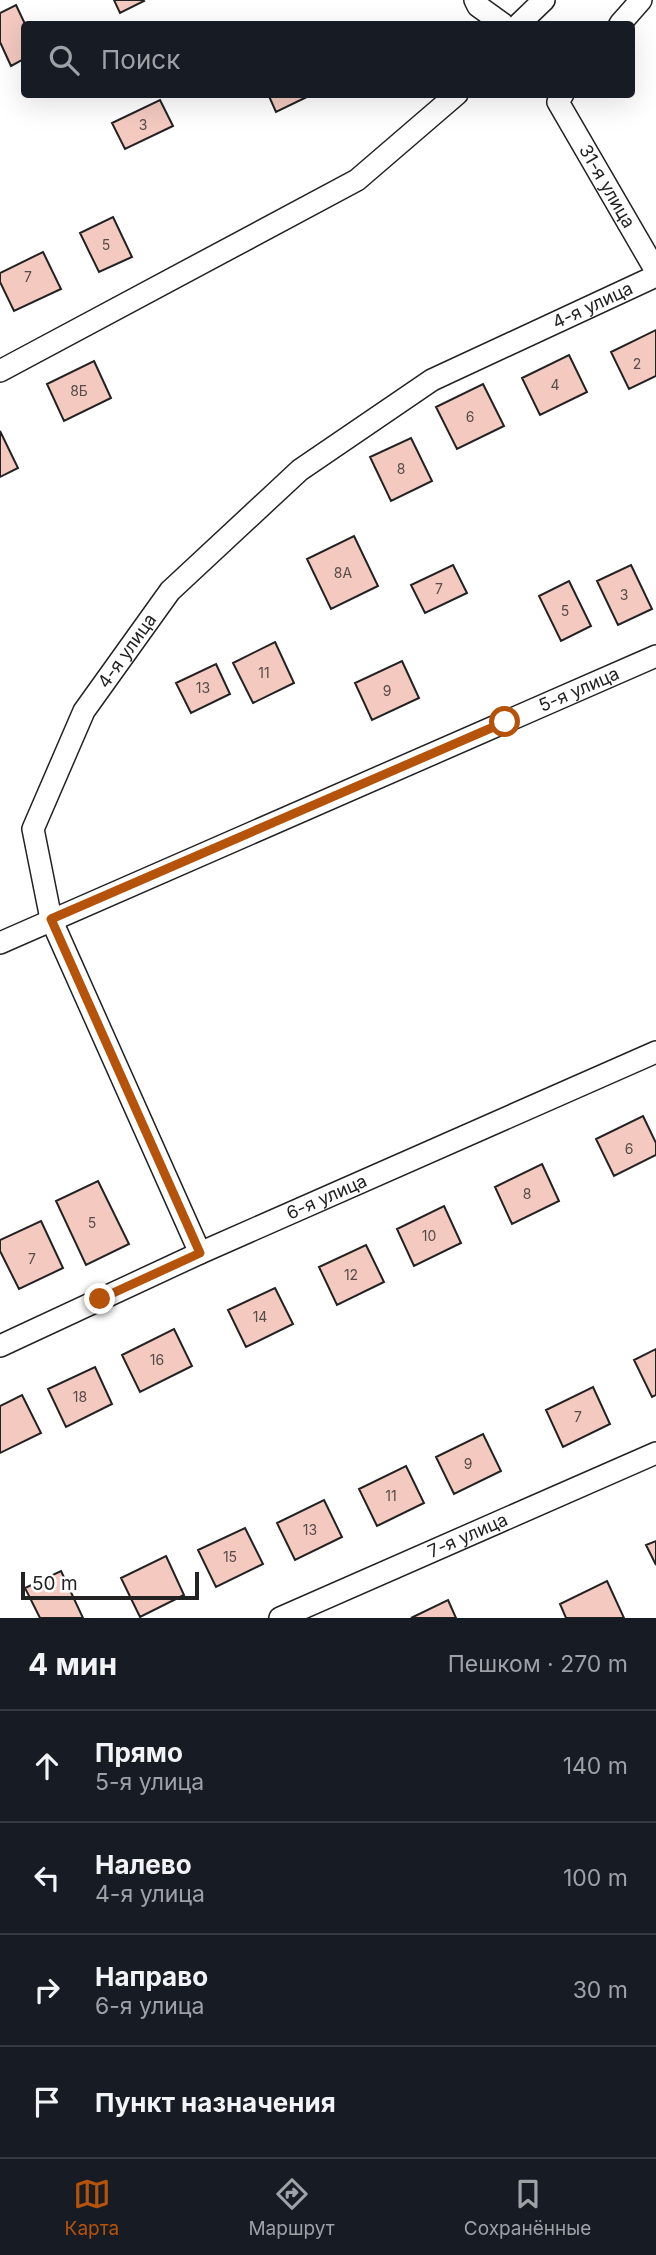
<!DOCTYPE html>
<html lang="ru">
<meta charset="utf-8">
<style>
:root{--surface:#171b24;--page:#242831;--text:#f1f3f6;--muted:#9ea1a6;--line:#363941;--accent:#b45309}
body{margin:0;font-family:Inter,sans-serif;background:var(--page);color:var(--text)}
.scale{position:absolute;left:21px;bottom:18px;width:178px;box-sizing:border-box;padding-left:7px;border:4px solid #222;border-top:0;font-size:19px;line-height:24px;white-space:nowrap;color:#222;-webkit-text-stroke:5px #fff;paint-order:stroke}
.stop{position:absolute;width:21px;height:21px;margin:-16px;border:5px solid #b45309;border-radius:50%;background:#fff}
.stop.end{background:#b45309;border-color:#fff;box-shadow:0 2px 7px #0008}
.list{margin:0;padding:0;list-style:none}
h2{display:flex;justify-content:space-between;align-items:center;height:91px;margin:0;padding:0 28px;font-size:30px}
h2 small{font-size:23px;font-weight:400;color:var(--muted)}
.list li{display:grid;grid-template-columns:46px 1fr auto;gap:21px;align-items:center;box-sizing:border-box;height:112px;padding:0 28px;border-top:2px solid var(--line)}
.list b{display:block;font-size:26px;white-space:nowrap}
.list p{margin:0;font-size:23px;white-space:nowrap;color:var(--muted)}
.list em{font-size:23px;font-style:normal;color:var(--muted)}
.icon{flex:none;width:38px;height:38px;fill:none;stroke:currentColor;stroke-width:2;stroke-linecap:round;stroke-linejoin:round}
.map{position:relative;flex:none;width:656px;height:1618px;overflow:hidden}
.search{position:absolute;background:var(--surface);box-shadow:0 7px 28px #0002;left:21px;right:21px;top:21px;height:77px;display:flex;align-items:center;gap:18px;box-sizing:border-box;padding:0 24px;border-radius:7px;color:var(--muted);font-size:26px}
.sheet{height:539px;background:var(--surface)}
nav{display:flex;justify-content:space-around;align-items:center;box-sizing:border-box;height:98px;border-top:2px solid var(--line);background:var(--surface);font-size:19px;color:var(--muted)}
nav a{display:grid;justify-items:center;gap:4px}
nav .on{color:var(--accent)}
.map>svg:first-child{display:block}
</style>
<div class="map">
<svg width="656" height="1618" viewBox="0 0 656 1618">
<rect width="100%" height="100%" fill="#fff"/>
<path fill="#f3c9c0" stroke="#222" stroke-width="2" d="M 114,0 L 143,0 L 144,1 L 120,13 Z
M 16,5 L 25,24 L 24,59 L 11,66 L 0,42 L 0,13 Z
M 268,94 L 313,94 L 276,112 Z
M 160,100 L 173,126 L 125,149 L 112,123 Z
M 113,217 L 132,257 L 99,272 L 80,233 Z
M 43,252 L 61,289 L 14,311 L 0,282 L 0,273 Z
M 656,330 L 656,376 L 629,389 L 611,352 Z
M 569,355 L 587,392 L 540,415 L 522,378 Z
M 94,361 L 111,398 L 64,421 L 47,384 Z
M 483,384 L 504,426 L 457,449 L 436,407 Z
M 0,431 L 18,468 L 0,477 Z
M 411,438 L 432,481 L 391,501 L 370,457 Z
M 354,536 L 378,586 L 331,609 L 307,559 Z
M 453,565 L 467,593 L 425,613 L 411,585 Z
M 631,565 L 652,609 L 618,625 L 597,581 Z
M 569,581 L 591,626 L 561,641 L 539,596 Z
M 275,642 L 294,683 L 253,703 L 233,663 Z
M 402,661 L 419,698 L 372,720 L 355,683 Z
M 216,664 L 230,694 L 191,713 L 176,683 Z
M 643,1116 L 656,1143 L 656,1155 L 614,1176 L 596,1139 Z
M 542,1164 L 559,1201 L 512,1224 L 495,1187 Z
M 98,1181 L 129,1244 L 86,1265 L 56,1201 Z
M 444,1206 L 461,1243 L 414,1266 L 397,1229 Z
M 41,1221 L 63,1268 L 19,1289 L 0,1251 L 0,1240 Z
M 366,1245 L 384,1282 L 337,1305 L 319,1267 Z
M 275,1288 L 293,1324 L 246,1347 L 228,1310 Z
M 174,1329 L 192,1366 L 140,1392 L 122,1355 Z
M 656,1349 L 656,1395 L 652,1397 L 634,1360 Z
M 95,1367 L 112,1404 L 66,1427 L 48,1389 Z
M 593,1387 L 610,1424 L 563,1447 L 546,1410 Z
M 22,1395 L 41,1433 L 0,1453 L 0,1406 Z
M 483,1434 L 501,1471 L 454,1494 L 436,1457 Z
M 406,1466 L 424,1503 L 377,1526 L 359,1489 Z
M 324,1500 L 342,1537 L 295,1560 L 277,1523 Z
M 245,1528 L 263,1564 L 216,1587 L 198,1550 Z
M 656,1541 L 656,1565 L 646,1545 Z
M 166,1556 L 184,1595 L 140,1617 L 121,1578 Z
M 61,1571 L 83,1618 L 40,1618 L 25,1588 Z
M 607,1581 L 624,1618 L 566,1618 L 560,1604 Z
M 448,1600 L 456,1618 L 411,1618 Z"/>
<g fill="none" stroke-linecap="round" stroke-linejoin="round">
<g stroke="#222" stroke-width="24">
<g id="street">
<path d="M 475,0 L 478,6 L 503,24"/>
<path d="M 519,24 L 544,0"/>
<path d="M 620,24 L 641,0"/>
<path id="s1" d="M 563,94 L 558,102 L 656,271"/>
<path d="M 0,371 L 357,180 L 457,94"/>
<path id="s2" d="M 0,943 L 656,656"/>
<path id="s3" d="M 200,1253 L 51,919 L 33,829 L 84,711 L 170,591 L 300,470 L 432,380 L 656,276"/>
<path id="s4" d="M 0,1346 L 200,1253 L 656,1052"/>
<path id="s5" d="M 280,1618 L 656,1453"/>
</g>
</g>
<use href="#street" stroke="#fff" stroke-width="21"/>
</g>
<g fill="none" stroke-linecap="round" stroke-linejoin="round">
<path stroke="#b45309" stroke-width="9" d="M 100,1299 L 200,1253 L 51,919 L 505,722"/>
</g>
<g text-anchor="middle" stroke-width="5" stroke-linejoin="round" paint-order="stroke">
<g font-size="14" fill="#564c4a">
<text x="143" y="130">3</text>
<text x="106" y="250">5</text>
<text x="28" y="282">7</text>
<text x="637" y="369">2</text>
<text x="555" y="390">4</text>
<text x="79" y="396">8Б</text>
<text x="470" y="422">6</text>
<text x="401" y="474">8</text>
<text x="343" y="578">8А</text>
<text x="439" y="594">7</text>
<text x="624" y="600">3</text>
<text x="565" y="616">5</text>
<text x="264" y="678">11</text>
<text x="203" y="693">13</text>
<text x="387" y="696">9</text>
<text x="629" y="1154">6</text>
<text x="527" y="1199">8</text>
<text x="92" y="1228">5</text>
<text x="429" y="1241">10</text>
<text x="32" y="1264">7</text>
<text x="351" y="1280">12</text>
<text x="260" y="1322">14</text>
<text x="157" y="1365">16</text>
<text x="80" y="1402">18</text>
<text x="578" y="1422">7</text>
<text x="468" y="1469">9</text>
<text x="391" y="1501">11</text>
<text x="310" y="1535">13</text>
<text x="230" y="1562">15</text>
</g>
<g font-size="18" fill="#222" stroke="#fff">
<text dy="6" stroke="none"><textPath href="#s1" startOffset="107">31-я улица</textPath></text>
<text dy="6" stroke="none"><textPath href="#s3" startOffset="1248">4-я улица</textPath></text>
<text dy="6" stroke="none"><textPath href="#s3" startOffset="660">4-я улица</textPath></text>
<text dy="6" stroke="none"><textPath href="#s2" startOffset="632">5-я улица</textPath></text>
<text dy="6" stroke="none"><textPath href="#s4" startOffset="359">6-я улица</textPath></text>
<text dy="6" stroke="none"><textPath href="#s5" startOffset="205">7-я улица</textPath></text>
</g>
</g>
</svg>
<div class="scale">50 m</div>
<div class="stop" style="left:505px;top:722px"></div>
<div class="stop end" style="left:100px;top:1299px"></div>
<div class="search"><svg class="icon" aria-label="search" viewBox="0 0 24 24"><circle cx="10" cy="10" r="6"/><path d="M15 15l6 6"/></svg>Поиск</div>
</div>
<section class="sheet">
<h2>4 мин<small>Пешком · 270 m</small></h2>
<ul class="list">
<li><svg class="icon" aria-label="ahead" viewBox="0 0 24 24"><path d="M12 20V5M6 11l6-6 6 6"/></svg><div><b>Прямо</b><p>5-я улица</p></div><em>140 m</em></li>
<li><svg class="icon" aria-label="left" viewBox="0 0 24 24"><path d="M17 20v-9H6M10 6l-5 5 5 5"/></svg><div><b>Налево</b><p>4-я улица</p></div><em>100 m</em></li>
<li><svg class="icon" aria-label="right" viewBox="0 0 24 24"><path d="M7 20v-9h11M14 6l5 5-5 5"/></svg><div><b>Направо</b><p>6-я улица</p></div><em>30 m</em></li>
<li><svg class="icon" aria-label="arrive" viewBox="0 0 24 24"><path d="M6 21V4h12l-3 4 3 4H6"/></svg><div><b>Пункт назначения</b></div></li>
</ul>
</section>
<nav>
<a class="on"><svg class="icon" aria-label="map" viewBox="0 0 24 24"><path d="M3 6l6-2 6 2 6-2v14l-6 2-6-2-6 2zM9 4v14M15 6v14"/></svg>Карта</a>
<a><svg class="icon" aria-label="directions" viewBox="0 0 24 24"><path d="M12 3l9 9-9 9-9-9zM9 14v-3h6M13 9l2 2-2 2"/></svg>Маршрут</a>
<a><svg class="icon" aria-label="saved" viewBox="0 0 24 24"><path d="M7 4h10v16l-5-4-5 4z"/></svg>Сохранённые</a>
</nav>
